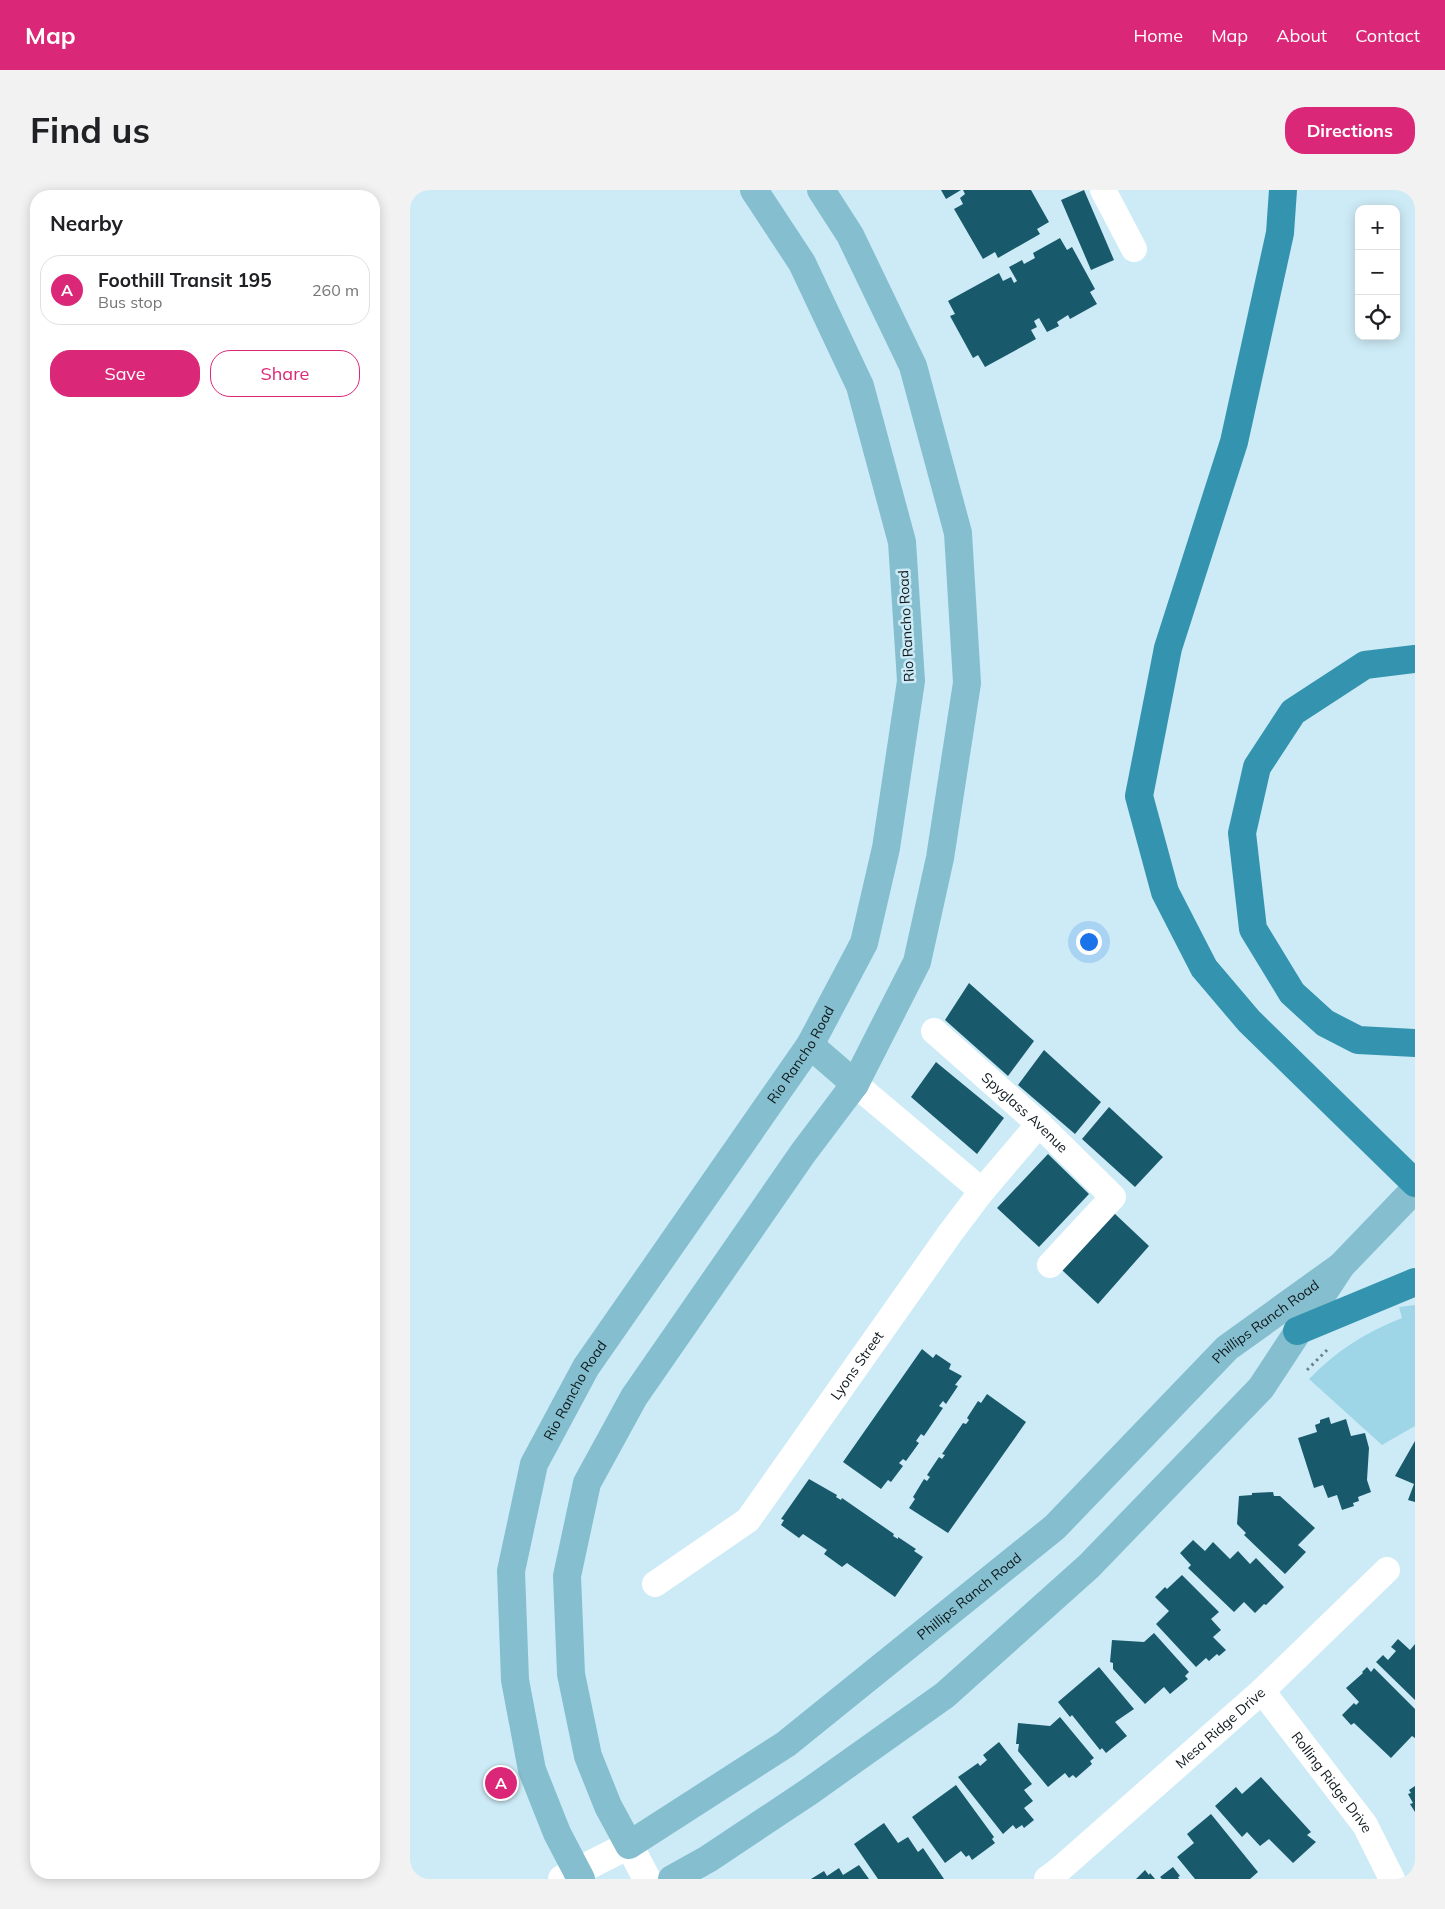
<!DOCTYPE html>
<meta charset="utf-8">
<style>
:root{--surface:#fff;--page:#f2f2f2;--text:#202124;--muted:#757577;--line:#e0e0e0;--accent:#db2777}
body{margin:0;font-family:Mulish,sans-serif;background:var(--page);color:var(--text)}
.controls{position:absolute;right:15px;top:15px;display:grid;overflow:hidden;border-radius:10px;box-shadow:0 2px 12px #0003}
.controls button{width:45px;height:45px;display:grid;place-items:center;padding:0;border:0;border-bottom:1px solid var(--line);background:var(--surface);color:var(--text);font:25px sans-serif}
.you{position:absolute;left:678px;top:751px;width:18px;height:18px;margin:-12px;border:4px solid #fff;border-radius:50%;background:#1a73e8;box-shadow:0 0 0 8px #1a73e833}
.badge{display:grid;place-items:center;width:32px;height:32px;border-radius:50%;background:var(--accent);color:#fff;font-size:16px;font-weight:700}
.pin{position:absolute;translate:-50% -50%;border:2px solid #fff;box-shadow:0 1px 5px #0006}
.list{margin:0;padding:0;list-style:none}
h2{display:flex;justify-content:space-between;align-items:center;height:65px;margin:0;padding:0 20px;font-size:21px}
h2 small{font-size:16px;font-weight:400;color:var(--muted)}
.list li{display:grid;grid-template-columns:32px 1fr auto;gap:15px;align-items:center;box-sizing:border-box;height:70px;margin:0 10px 10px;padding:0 10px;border:1px solid var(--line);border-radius:20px}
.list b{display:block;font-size:19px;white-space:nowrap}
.list p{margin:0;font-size:16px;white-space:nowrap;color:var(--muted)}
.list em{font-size:16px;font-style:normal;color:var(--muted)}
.actions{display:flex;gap:10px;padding:15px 20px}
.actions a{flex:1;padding:11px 0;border:1px solid var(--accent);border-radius:20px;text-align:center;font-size:18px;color:var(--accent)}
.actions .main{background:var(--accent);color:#fff}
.icon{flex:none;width:28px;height:28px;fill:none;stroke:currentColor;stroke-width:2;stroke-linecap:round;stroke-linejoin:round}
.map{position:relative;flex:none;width:1005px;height:1689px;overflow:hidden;border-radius:20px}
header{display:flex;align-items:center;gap:30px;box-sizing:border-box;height:70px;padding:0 25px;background:var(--accent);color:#fff}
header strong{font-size:24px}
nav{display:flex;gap:28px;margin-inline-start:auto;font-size:18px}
.intro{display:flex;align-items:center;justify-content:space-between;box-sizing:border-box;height:120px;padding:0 30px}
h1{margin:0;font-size:35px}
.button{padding:12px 22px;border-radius:20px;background:var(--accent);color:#fff;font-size:18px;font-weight:700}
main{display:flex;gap:30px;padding:0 30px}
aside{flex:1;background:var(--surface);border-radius:20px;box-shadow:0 2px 12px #0003}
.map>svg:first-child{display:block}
</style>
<header>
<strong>Map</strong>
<nav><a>Home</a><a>Map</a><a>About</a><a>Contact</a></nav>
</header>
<div class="intro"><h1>Find us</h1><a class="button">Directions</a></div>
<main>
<aside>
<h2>Nearby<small></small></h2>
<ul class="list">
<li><span class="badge">A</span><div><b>Foothill Transit 195</b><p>Bus stop</p></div><em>260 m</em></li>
</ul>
<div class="actions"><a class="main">Save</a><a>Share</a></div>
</aside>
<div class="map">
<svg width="1005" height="1689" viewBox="0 0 1005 1689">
<rect width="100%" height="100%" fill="#cdebf6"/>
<path fill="#9fd6e7" d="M 1005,1115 L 1005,1236 L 972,1255 L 899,1189 C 926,1161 956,1142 992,1128 L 989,1117 Z"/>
<path fill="#185a6b" d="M 531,0 L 551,0 L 536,9 Z
M 553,0 L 621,0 L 639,32 L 627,39 L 630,44 L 588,68 L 585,62 L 573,69 L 544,19 L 553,14 L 550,8 L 555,4 Z
M 674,0 L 704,70 L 681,80 L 651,10 Z
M 650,48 L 657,60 L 662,57 L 685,99 L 680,102 L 687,114 L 660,129 L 658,125 L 647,132 L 649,136 L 637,142 L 629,128 L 624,131 L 627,137 L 621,140 L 626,149 L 575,177 L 568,165 L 563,168 L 540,126 L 545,124 L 538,111 L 589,83 L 593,91 L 601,87 L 604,93 L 607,91 L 599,77 L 612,70 L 614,74 L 625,68 L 623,63 Z
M 559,793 L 624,851 L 598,886 L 535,830 Z
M 634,860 L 691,912 L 665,944 L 608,895 Z
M 526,872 L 594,928 L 567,964 L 501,907 Z
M 699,917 L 753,967 L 725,997 L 672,949 Z
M 638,964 L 679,1004 L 629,1057 L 587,1018 Z
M 704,1023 L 739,1056 L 688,1114 L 652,1080 Z
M 512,1159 L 523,1168 L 526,1164 L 541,1174 L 539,1179 L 552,1186 L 545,1195 L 548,1196 L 536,1214 L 533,1211 L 529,1216 L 533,1218 L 514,1246 L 511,1244 L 506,1251 L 509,1253 L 496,1271 L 493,1269 L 489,1273 L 493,1276 L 481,1292 L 478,1290 L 471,1299 L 433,1272 Z
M 577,1204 L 616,1232 L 538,1343 L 499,1318 L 505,1309 L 503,1307 L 514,1289 L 517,1291 L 520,1287 L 517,1285 L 529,1267 L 532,1269 L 535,1265 L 532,1264 L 553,1233 L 556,1234 L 559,1230 L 557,1228 L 568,1211 L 571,1213 Z
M 919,1227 L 921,1234 L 936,1229 L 941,1246 L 955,1243 L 959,1258 L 957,1290 L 961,1302 L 948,1307 L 949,1311 L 943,1313 L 944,1316 L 932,1320 L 927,1305 L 918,1308 L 913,1295 L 904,1298 L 888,1248 L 907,1242 L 905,1235 L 910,1233 L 910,1230 Z
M 1005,1251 L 1005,1312 L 998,1310 L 1004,1294 L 985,1286 Z
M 399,1289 L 427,1305 L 426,1307 L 431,1310 L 432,1308 L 484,1344 L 483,1346 L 488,1349 L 488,1347 L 506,1359 L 504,1361 L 513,1367 L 485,1407 L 437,1373 L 432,1377 L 414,1364 L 417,1360 L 393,1344 L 389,1348 L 371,1335 L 374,1330 L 371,1329 Z
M 863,1302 L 864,1306 L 870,1306 L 905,1338 L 888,1355 L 896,1362 L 875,1384 L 834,1345 L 836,1343 L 827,1334 L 829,1306 L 842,1305 L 842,1303 Z
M 783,1350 L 795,1361 L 803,1352 L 820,1369 L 828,1361 L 840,1374 L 846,1368 L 874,1397 L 856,1415 L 854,1414 L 845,1423 L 834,1412 L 824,1422 L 778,1378 L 781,1375 L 770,1363 Z
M 772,1385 L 809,1422 L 801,1429 L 811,1440 L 803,1447 L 816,1460 L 809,1466 L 807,1464 L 799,1471 L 796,1468 L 786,1477 L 746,1434 L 759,1421 L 745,1407 L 755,1397 L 757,1399 Z
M 744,1443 L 779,1482 L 775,1486 L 778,1489 L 760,1504 L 754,1497 L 735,1514 L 703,1479 L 703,1473 L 700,1472 L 702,1450 L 734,1452 Z
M 988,1449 L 1000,1460 L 1005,1454 L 1005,1510 L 966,1472 L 973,1465 L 978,1470 L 986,1461 L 981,1457 Z
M 689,1477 L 724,1519 L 705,1532 L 717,1546 L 696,1563 L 692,1558 L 690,1560 L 662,1525 L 660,1527 L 648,1512 Z
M 957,1477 L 961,1482 L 964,1478 L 1005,1519 L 1005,1548 L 1002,1546 L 981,1568 L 944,1533 L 941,1535 L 932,1525 L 944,1513 L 946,1515 L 949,1512 L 936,1498 L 953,1483 L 952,1482 Z
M 650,1527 L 684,1568 L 680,1571 L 682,1574 L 666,1588 L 663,1585 L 659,1588 L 655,1583 L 638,1597 L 608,1561 L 609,1554 L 606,1554 L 608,1533 L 640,1536 Z
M 589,1552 L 622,1594 L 614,1600 L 623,1611 L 614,1618 L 624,1630 L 614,1638 L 612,1635 L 606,1639 L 603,1635 L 593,1644 L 548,1587 L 568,1573 L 570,1576 L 577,1570 L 573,1565 Z
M 851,1587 L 901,1642 L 897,1645 L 906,1652 L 883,1673 L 859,1649 L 850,1656 L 837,1642 L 832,1647 L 805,1616 L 826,1597 L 832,1604 Z
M 546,1595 L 584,1647 L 582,1649 L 585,1653 L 562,1670 L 559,1665 L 556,1667 L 551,1661 L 535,1673 L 502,1627 Z
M 1005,1596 L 1005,1622 L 1000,1614 L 1003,1613 L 998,1604 L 1001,1603 L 999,1600 Z
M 801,1624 L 848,1682 L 840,1689 L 785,1689 L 767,1667 L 784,1653 L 777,1644 Z
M 474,1633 L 488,1653 L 498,1647 L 508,1662 L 513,1658 L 534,1689 L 468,1689 L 444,1654 Z
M 449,1675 L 459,1689 L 401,1689 L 414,1681 L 417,1686 L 429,1678 L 433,1685 Z
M 763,1677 L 770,1686 L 768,1687 L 769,1689 L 752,1689 L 750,1687 Z
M 735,1680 L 739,1685 L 740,1683 L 745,1689 L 726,1689 Z"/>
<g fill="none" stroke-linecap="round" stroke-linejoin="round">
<path stroke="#6d8189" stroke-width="3" stroke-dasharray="2.5 4" stroke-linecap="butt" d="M 897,1180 L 917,1160"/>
<g stroke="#fff" stroke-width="26">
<path d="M 693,0 L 724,59"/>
<path id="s1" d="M 524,841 L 629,934 L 703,1007 L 640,1075"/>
<path d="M 445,894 L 572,1001"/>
<path id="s2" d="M 245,1394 L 338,1330 L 541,1042 L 572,1001 L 629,934"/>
<path id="s3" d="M 852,1501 L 955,1635 L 982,1689"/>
<path id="s4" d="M 637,1689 L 649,1680 L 852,1501 L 977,1380"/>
</g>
<path stroke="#fff" stroke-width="28" d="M 152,1689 L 219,1655 L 237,1689"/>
<g stroke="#85bfcf" stroke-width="28">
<path id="s5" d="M 411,0 L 440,45 L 503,176 L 548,343 L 557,493 L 530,668 L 507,772 L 445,894 L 393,963 L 224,1207 L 177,1293 L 157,1386 L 161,1484 L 178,1566 L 198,1616 L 219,1655 L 376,1554 L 645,1337 L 817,1158 L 931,1076"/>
<path d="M 400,855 L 445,894"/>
<path id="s6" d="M 171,1689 L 147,1643 L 122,1580 L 105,1490 L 101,1381 L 124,1274 L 176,1177 L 400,855 L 454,753 L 476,658 L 501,491 L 492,352 L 450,196 L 392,73 L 344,0"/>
<path d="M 262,1689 L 298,1669 L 400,1601 L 535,1505 L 679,1376 L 851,1198 L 931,1076 L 1005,999"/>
</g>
<path stroke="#3494af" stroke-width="28" d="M 873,0 L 870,43 L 824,252 L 758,458 L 729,606 L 755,702 L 794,778 L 839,831 L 1005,993
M 1005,469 L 955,475 L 883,522 L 847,577 L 832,643 L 843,739 L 882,803 L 915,833 L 948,850 L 1005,853
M 887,1141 L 1005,1092"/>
</g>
<g text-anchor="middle" stroke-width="5" stroke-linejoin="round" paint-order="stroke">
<g font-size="14" fill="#0d181c" stroke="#cdebf6">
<text transform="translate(496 436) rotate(-93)" y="5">Rio Rancho Road</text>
<text dy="5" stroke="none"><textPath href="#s6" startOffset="919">Rio Rancho Road</textPath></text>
<text dy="5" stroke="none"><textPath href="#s1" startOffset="122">Spyglass Avenue</textPath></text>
<text dy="5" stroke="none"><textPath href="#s5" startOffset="2626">Phillips Ranch Road</textPath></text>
<text dy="5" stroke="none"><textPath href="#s2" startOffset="302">Lyons Street</textPath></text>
<text dy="5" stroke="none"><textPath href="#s6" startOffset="514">Rio Rancho Road</textPath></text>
<text dy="5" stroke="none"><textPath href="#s5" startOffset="2221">Phillips Ranch Road</textPath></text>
<text dy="5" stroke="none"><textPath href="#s4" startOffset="230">Mesa Ridge Drive</textPath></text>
<text dy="5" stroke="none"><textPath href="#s3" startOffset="115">Rolling Ridge Drive</textPath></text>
</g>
</g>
</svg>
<div class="controls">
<button>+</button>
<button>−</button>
<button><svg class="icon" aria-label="locate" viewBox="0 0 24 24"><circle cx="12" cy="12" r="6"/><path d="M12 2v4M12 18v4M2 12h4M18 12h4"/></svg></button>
</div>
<div class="you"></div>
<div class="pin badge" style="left:91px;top:1593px">A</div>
</div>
</main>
